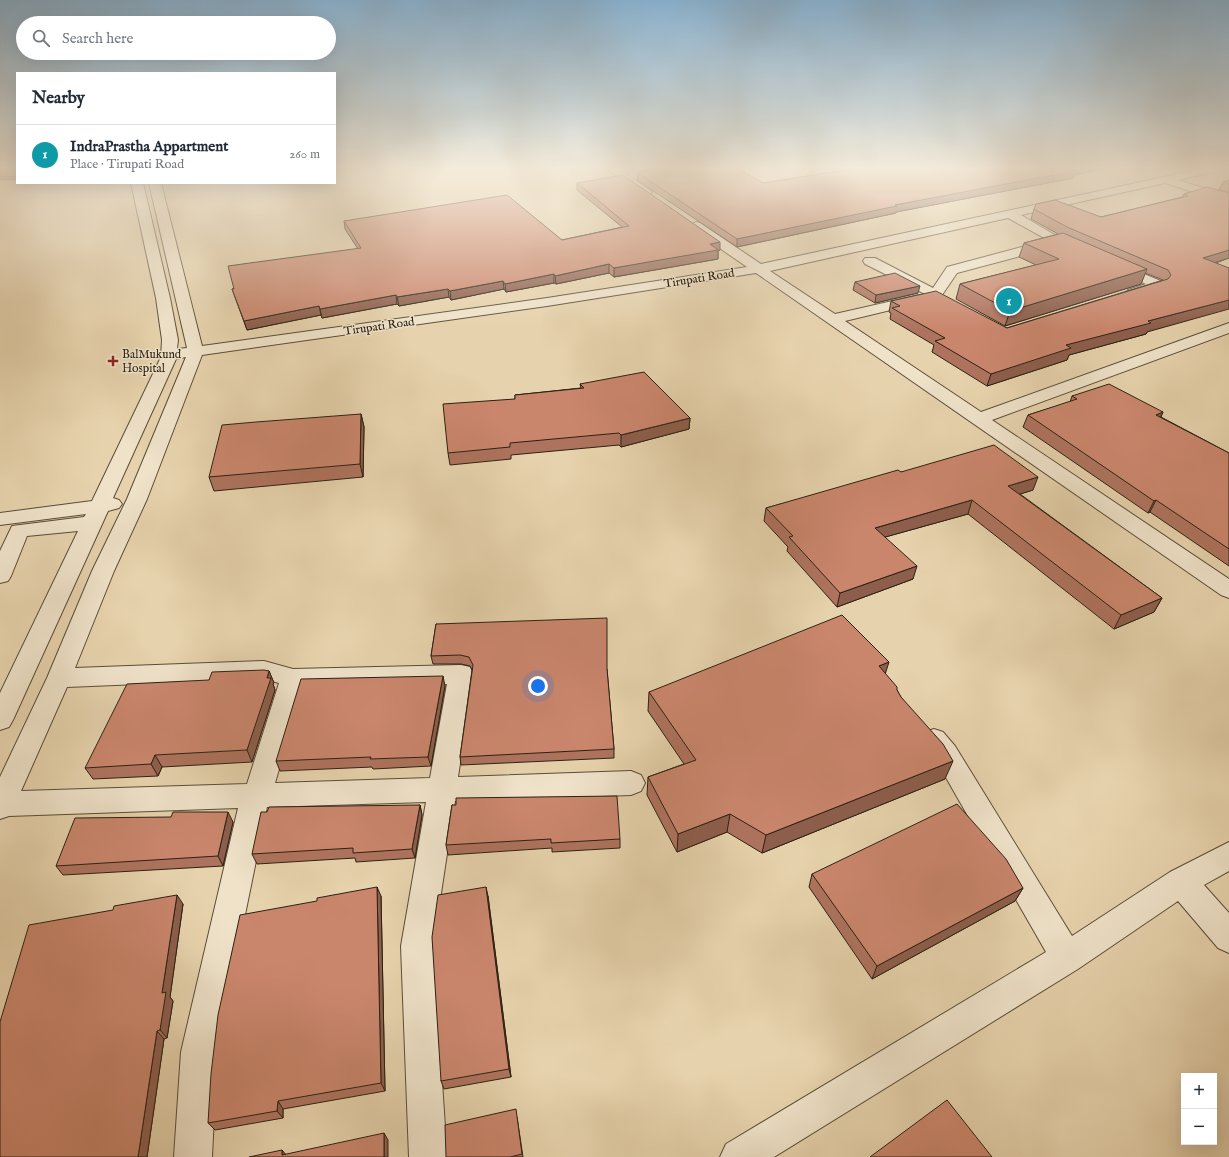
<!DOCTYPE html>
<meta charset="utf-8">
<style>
:root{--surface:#fff;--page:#f2f2f3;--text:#1f2937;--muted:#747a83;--line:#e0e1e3;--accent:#ea580c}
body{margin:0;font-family:"IM FELL English",serif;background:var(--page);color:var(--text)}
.controls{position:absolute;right:12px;bottom:12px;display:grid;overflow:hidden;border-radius:0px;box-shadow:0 4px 16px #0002}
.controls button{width:36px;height:36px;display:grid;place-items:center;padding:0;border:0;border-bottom:1px solid var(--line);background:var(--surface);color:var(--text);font:20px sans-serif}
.you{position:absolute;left:538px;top:686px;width:14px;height:14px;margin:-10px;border:3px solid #fff;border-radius:50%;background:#1a73e8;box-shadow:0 0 0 6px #1a73e833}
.badge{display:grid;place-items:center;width:26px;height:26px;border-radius:50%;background:var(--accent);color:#fff;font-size:13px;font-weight:700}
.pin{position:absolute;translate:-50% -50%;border:2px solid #fff;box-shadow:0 1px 4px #0006}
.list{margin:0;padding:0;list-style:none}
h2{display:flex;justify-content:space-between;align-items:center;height:52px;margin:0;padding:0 16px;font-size:17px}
h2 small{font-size:13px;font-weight:400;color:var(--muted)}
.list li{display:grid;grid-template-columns:26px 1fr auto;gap:12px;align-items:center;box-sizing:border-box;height:60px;padding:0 16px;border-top:1px solid var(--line)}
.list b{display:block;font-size:15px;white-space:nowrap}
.list p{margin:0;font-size:13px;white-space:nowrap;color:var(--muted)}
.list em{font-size:13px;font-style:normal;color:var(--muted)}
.icon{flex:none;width:22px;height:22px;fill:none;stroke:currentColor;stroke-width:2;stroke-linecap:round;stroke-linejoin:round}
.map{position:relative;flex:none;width:1229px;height:1157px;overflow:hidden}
.search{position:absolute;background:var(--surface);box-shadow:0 4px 16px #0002;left:16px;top:16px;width:320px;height:44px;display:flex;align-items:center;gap:10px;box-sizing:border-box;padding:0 14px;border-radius:22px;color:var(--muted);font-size:15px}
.panel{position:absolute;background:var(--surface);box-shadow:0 4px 16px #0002;left:16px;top:72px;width:320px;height:112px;border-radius:0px}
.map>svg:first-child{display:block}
</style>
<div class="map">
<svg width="1229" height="1157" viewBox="0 0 1229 1157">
<rect width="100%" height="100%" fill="#e6d2ac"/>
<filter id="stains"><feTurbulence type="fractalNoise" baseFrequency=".005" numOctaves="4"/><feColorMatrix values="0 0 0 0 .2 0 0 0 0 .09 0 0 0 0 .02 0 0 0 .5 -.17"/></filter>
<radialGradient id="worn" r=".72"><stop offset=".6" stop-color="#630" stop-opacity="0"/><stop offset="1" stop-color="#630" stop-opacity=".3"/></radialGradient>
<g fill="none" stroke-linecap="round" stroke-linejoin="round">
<g stroke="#5a4d38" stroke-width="2">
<path id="minor" d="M 604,167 L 616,167 L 652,192 L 650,194 L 642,194 Z
M 1210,167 L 1228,167 L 1227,169 L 1178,180 L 1229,196 L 1229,203 L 1165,183 L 1021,215 L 1065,241 L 1063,244 L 1055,244 L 1054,247 L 957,273 L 940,298 L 935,299 L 865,264 L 863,261 L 865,258 L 875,258 L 933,288 L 947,267 L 1048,240 L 1008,218 L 770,271 L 835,314 L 919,295 L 924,296 L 926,299 L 924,302 L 845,321 L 981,412 L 1229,323 L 1229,333 L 992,420 L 1229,579 L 1229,598 L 1221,595 L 756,273 L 547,306 L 202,355 L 147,499 L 114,571 L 75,668 L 264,661 L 293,669 L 461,665 L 470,667 L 473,674 L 458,777 L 631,771 L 641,775 L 645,783 L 641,791 L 631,795 L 455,801 L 433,946 L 447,1157 L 409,1157 L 401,946 L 426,802 L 267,807 L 217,1052 L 212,1157 L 174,1157 L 181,1052 L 238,808 L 9,816 L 0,819 L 0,777 L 47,678 L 92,571 L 127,499 L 186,357 L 176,359 L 113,498 L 119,500 L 122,504 L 119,508 L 108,511 L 13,720 L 9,727 L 0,730 L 0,693 L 78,531 L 27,536 L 11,576 L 8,581 L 0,583 L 0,551 L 12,526 L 84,517 L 86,514 L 0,525 L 0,513 L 92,501 L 161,357 L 162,340 L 156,298 L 131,183 L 143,183 L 170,298 L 178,340 L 177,349 L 187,348 L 149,183 L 161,183 L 202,346 L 547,298 L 747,267 L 692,229 L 690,226 L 696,222 L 700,223 L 761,264 ZM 264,679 L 279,683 L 247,784 L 21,791 L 67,687 ZM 447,684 L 430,778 L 275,783 L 303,687 Z
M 1116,262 L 1163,282 L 1165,285 L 1163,288 L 1133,297 L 1128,296 L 1126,293 L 1128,290 L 1146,284 L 1111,269 L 1109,266 L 1111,263 Z
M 934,729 L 943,732 L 955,746 L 1072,936 L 1170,872 L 1229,842 L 1229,871 L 1204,885 L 1229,913 L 1229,953 L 1218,948 L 1178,901 L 1078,969 L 774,1157 L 720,1157 L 726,1144 L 1046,952 L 937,762 L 921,740 L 925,732 Z"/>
</g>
<use href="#minor" fill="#efe2c9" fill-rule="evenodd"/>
</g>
<path fill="#ae735e" stroke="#2b2112" d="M 639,167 L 734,167 L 763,183 L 1114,167 L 1074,175 L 1073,178 L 896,212 L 896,213 L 737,247 L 637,180 L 638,173 L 644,172 L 639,169 Z
M 1229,180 L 1229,258 L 1216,263 L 1147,332 L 1146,334 L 1069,355 L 1067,360 L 987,386 L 932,352 L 934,345 L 890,319 L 891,313 L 889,312 L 891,301 L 1007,328 L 1163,280 L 1145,273 L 1141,284 L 1005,326 L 956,299 L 960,284 L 1036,265 L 1019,257 L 1024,243 L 1058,234 L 1031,219 L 1034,209 L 1101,217 L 1182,197 L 1184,194 L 1219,190 L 1223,182 Z
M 577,183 L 720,250 L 718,251 L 718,259 L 614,277 L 609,273 L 556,284 L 554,283 L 506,292 L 504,289 L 451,300 L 449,297 L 399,306 L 397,304 L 322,318 L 321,315 L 247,330 L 232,289 L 358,249 L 345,229 L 344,221 L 562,240 L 622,227 L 577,190 Z
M 855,282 L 918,293 L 875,303 L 853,290 Z
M 580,384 L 690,418 L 689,429 L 621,447 L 619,445 L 511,455 L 511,459 L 450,465 L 448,453 L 515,399 L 515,395 L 581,388 Z
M 1072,396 L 1163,412 L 1161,417 L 1229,453 L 1229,566 L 1150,512 L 1148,513 L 1023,427 L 1028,415 L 1070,402 Z
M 361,414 L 364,427 L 363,477 L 214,491 L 209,477 Z
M 901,472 L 1033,490 L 1020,494 L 1162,598 L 1154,612 L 1114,629 L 968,514 L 885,537 L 913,579 L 837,607 L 787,551 L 788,547 L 764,521 L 766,508 Z
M 436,624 L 607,669 L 614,749 L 614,758 L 461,765 L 460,757 L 472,670 L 470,666 L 461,664 L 433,664 L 431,656 Z
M 269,671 L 274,683 L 273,684 L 275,690 L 252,762 L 162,767 L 158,776 L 93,779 L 85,768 L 209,680 Z
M 885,674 L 897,690 L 945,779 L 762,853 L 727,832 L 677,852 L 647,795 L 648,777 L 684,764 L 648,711 L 649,692 Z
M 445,686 L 431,766 L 373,769 L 372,767 L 280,771 L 276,761 Z
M 420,805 L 422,815 L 415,858 L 356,862 L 355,858 L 257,864 L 252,854 Z
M 452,805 L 620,839 L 620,848 L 552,852 L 552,848 L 448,855 L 446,845 Z
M 233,822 L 223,866 L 63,875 L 56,866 Z
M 812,874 L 1023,888 L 1015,901 L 872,979 L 809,887 Z
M 381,896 L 385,1091 L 283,1109 L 283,1118 L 215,1130 L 208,1123 Z
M 488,896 L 511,1077 L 444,1089 L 441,1081 Z
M 183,904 L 170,997 L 173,1001 L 167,1038 L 164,1039 L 147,1157 L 0,1157 Z
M 517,1117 L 523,1157 L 446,1157 Z"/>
<path fill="#8d5e4c" stroke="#2b2112" d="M 1087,167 L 1114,167 L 1074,175 L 1073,178 L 896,212 L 896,213 L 737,247 L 737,239 L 895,205 Z
M 17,176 L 17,179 L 0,180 L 0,177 Z
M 720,242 L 720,250 L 718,251 L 718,259 L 614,277 L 614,268 Z
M 1229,250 L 1229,258 L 1198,268 L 1203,258 Z
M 609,264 L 609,273 L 556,284 L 555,276 Z
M 1147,269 L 1141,284 L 1005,326 L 1010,311 Z
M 554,274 L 554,283 L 506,292 L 505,284 Z
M 503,281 L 504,289 L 451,300 L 450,291 Z
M 920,286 L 918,293 L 875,303 L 876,295 Z
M 448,289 L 449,297 L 399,306 L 397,297 Z
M 396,295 L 397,304 L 322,318 L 320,309 Z
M 1229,300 L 1229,309 L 1147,332 L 1146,334 L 1069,355 L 1067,360 L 987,386 L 991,374 L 1066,345 L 1148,321 Z
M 319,306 L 321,315 L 247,330 L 244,321 Z
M 1163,412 L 1157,424 L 1156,415 Z
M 361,414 L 364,427 L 363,477 L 360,464 Z
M 690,418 L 689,429 L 621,447 L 621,435 Z
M 1038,477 L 1033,490 L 1004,499 L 1008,486 Z
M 972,500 L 968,514 L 871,541 L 875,528 Z
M 1156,500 L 1150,512 L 1148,513 L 1154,501 Z
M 917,566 L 913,579 L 837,607 L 840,593 Z
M 1162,598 L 1154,612 L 1114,629 L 1121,615 Z
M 889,662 L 883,681 L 879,666 Z
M 269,671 L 274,683 L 273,684 L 275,690 L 252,762 L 247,750 Z
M 443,676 L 445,686 L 431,766 L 428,757 Z
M 155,755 L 162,767 L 158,776 L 151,764 Z
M 953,761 L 945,779 L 762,853 L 766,835 Z
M 420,805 L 422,815 L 415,858 L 412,849 Z
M 228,812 L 233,822 L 223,866 L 218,856 Z
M 730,814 L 727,832 L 677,852 L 678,834 Z
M 377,887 L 381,896 L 385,1091 L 381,1083 Z
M 486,887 L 488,896 L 511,1077 L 509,1069 Z
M 1023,888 L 1015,901 L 872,979 L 877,966 Z
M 177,895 L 183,904 L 170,997 L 173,1001 L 167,1038 L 160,1030 L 162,993 Z
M 157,1031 L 164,1039 L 147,1157 L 138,1157 Z
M 278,1101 L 283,1109 L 283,1118 L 277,1111 Z
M 384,1133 L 388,1140 L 388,1157 L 384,1157 Z
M 282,1150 L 288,1157 L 282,1155 Z"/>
<path fill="#ca866d" stroke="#2b2112" d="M 0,167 L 17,167 L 17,176 L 0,177 Z
M 646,167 L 734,167 L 763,183 L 864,167 L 1087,167 L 1071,170 L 1075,171 L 895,205 L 897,206 L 737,239 L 638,173 L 652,171 Z
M 623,175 L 720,242 L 710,244 L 718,250 L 614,268 L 609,264 L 555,276 L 554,274 L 505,284 L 503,281 L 450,291 L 448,289 L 397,297 L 396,295 L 320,309 L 319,306 L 244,321 L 232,289 L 234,289 L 228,266 L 361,248 L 344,221 L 507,195 L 562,240 L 629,226 L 577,183 Z
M 1229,180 L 1229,184 L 1223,182 Z
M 1207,187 L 1229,193 L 1229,250 L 1203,258 L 1229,268 L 1229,300 L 1148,321 L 1151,323 L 1066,345 L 1071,348 L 991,374 L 935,341 L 945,338 L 892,308 L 900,306 L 891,301 L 936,291 L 1007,328 L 1168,279 L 1171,275 L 1168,270 L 1067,227 L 1034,209 L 1036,204 L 1055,200 L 1101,217 L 1188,196 L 1184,194 Z
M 1063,233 L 1147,269 L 1010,311 L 960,284 L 1059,259 L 1024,243 Z
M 895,273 L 920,286 L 876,295 L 855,282 Z
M 644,372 L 690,418 L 621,435 L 619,433 L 510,443 L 510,447 L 448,453 L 443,404 L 515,399 L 515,395 L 584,388 L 580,384 Z
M 1109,384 L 1163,412 L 1156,415 L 1229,453 L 1229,549 L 1156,500 L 1154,501 L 1028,415 L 1077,399 L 1072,396 Z
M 361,414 L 360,464 L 209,477 L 222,425 L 256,422 Z
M 994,445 L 1038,477 L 1008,486 L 1162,598 L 1121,615 L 972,500 L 875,528 L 917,566 L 840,593 L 789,537 L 793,536 L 766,508 L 898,470 L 901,472 Z
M 842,615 L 889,662 L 879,666 L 897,687 L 897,690 L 901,697 L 943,744 L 953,761 L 766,835 L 730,814 L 678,834 L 648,777 L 696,760 L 649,692 Z
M 607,618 L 607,669 L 614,749 L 460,757 L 473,665 L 469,657 L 460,655 L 431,656 L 436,624 Z
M 264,670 L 269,671 L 267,678 L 271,678 L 247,750 L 155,755 L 151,764 L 85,768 L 127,684 L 209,680 L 212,672 Z
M 443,676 L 428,757 L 370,759 L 371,757 L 276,761 L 301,679 Z
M 617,796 L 620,839 L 551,843 L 551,839 L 446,845 L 452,805 L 456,805 L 456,798 Z
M 957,804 L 1006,859 L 1023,888 L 877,966 L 812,874 Z
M 420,805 L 412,849 L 353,853 L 353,848 L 252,854 L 261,812 L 267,812 L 269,807 Z
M 173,812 L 228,812 L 218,856 L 56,866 L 75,818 L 171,817 Z
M 377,887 L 381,1083 L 278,1101 L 277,1111 L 208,1123 L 211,1074 L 218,1015 L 240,915 L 317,901 L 317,898 Z
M 486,887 L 509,1069 L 441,1081 L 432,937 L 438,895 Z
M 177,895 L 162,993 L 166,992 L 160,1030 L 157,1031 L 138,1157 L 0,1157 L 0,1022 L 29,925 L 113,910 L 114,906 Z
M 947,1100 L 992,1157 L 870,1157 Z
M 516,1109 L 522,1154 L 510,1157 L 446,1157 L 445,1125 Z
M 384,1133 L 384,1157 L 249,1157 L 282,1150 L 282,1155 Z"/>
<linearGradient id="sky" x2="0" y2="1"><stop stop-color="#89b4d4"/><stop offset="0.51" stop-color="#f4ebda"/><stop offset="1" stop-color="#f4ebda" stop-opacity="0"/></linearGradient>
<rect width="1229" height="329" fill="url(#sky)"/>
<path fill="#8f2418" stroke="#efe2c9" stroke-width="1.5" d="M111 355h4v4h4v4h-4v4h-4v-4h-4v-4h4z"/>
<g text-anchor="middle" stroke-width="3" stroke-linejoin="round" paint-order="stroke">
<g font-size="12" fill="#2b2112" stroke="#efe2c9">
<text transform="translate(699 278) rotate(-9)" y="4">Tirupati Road</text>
<text transform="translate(379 326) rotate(-8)" y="4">Tirupati Road</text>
</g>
<g font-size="12" fill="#2b2112" stroke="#efe2c9" text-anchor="start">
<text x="122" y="358">BalMukund<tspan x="122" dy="14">Hospital</tspan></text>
</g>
</g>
<rect width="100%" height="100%" filter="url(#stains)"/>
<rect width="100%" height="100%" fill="url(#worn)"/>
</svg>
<div class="controls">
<button>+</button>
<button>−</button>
</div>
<div class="you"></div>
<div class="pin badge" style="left:1009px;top:301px;background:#0f9aa8">1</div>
<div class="search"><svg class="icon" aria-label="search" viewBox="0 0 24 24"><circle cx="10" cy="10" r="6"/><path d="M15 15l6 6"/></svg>Search here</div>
<section class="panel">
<h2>Nearby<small></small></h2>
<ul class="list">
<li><span class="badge" style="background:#0f9aa8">1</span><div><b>IndraPrastha Appartment</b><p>Place · Tirupati Road</p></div><em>260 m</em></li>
</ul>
</section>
</div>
